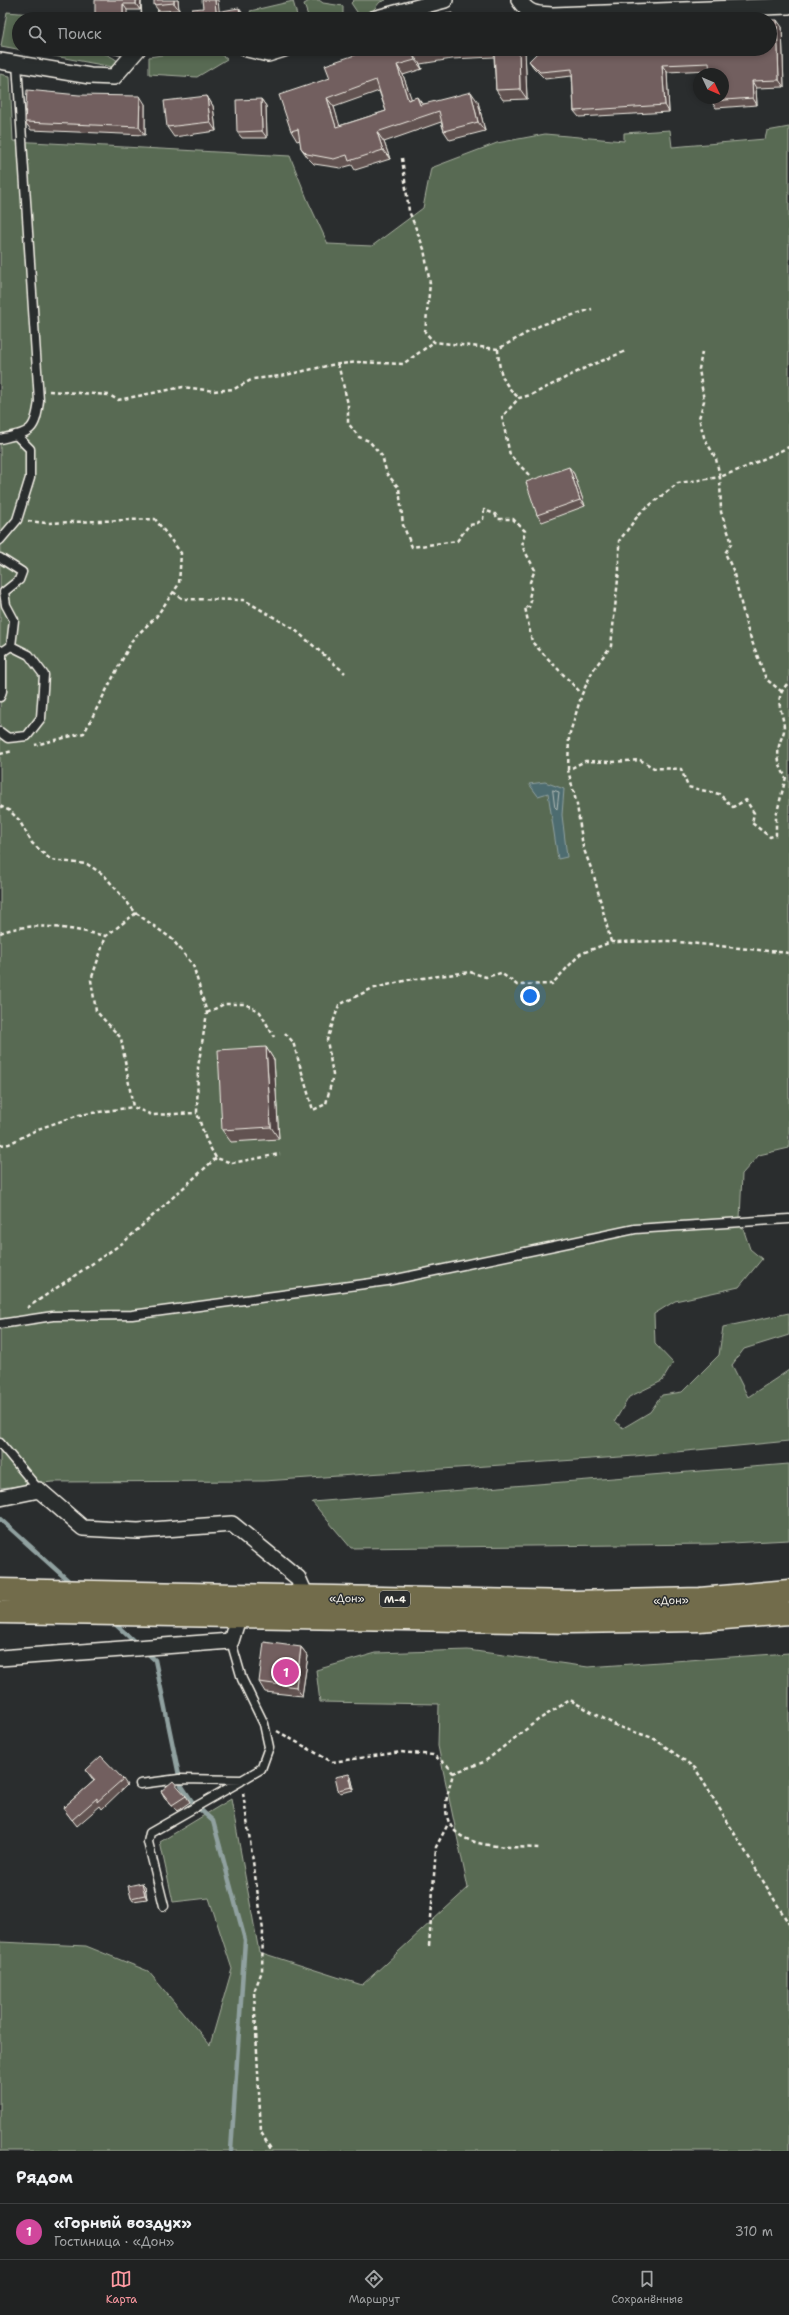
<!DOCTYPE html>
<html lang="ru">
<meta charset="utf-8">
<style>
:root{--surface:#202222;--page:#2d2f2f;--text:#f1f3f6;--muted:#a2a4a5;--line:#3d3f40;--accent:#ff9aa2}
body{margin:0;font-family:"Shantell Sans",sans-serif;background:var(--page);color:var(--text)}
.compass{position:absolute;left:693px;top:68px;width:36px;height:36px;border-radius:50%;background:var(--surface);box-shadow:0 2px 6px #0003;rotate:134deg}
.you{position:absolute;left:530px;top:996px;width:14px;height:14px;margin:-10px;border:3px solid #fff;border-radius:50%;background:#1a73e8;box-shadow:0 0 0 6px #1a73e833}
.badge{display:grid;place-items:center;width:26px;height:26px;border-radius:50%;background:var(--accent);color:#fff;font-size:13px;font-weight:700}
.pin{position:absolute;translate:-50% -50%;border:2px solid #fff;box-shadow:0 1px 4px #0006}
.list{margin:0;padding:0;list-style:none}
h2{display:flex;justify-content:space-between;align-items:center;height:52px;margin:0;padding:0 16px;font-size:17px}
h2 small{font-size:13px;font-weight:400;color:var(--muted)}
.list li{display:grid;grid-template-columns:26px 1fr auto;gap:12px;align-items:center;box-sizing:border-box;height:56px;padding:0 16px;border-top:1px solid var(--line)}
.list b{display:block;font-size:15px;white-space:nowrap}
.list p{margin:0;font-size:13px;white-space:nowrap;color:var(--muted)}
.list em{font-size:13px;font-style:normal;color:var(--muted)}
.icon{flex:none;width:22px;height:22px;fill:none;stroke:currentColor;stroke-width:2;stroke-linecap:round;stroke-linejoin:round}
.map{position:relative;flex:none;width:789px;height:2151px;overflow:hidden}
.search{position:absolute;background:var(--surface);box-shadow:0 2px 6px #0003;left:12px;right:12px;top:12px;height:44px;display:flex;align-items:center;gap:10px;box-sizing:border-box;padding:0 14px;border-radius:22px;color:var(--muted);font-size:15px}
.sheet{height:108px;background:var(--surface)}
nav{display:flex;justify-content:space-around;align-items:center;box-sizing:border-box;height:56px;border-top:1px solid var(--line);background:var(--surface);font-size:11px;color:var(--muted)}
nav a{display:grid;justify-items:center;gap:2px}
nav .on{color:var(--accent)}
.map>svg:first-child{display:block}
</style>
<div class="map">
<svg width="789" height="2151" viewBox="0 0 789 2151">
<rect width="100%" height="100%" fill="#2a2d2e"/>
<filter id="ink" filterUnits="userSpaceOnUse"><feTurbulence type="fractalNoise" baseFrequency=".025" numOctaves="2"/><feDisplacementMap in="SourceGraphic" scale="8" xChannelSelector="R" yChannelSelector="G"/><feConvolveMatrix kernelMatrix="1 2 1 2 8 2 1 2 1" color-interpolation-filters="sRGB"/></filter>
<g filter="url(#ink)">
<path fill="#586a53" stroke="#a6ae9e" d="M 311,0 L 319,0 L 323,3 L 343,6 L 343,16 L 338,19 L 309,19 L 304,4 Z
M 354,0 L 386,0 L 380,2 L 370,14 L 359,15 L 351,3 Z
M 293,1 L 298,19 L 253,19 L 250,11 Z
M 7,12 L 82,18 L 19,19 L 19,49 C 51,49 91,41 118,61 L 118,68 L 1,46 Z
M 199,49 L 214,49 L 227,59 L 197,77 L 149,74 L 149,57 Z
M 0,74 L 10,76 L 13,141 L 290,156 L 308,201 L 328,244 L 372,246 L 423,208 L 431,168 L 497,143 L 545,134 L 624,141 L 624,133 L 670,130 L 672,147 L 765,139 L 767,131 L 789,127 L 789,1148 L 759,1155 L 742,1174 L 740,1219 L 750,1249 L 762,1259 L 739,1287 L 675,1301 L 654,1314 L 655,1344 L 673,1363 L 662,1381 L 629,1397 L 615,1421 L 623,1428 L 650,1412 L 662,1395 L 682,1392 L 719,1355 L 723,1327 L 789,1313 L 789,1335 L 744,1349 L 732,1365 L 748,1397 L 789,1370 L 789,1441 L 635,1456 L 264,1481 L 52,1482 L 0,1488 Z
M 789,1464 L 789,1540 L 711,1544 L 351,1548 L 312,1502 Z
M 468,1650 L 588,1667 L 789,1653 L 789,2151 L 0,2151 L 0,1942 L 86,1946 L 148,1971 L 210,2045 L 232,1969 L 209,1898 L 173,1902 L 160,1842 L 231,1799 L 259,1952 L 362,1985 L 468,1888 L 438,1746 L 439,1704 L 320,1702 L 316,1670 L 376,1653 Z"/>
<path fill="#4e6c70" stroke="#90a1a0" d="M 545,782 L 564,789 L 562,815 L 567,857 L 558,859 L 548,793 L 538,796 L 529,784 Z"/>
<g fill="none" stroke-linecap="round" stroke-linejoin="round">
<path stroke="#b2bcb8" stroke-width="1" d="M 553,790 L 559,792 L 557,809 L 555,807 Z"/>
<path stroke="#90a1a0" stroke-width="4.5" d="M 0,1519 L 72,1584
M 113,1622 L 137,1644
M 145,1651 L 155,1660 L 181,1785 L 193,1803 L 213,1821 L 245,1940 L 231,2151"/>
<g stroke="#f4f1e8" stroke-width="11">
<path id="service" d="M 115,49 L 135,53
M 0,439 C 30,432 35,433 39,401 L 17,63
M 0,540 L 17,520 L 30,478 L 30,449 L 16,435
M 0,558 L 22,572 L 19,580 L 4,592 L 6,605 L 14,620 L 11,646 L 2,652 L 0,650
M 0,697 L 2,691 L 2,652
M 0,732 L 8,738 L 27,736 L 41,718 L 44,675 L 29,655 L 11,646
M 0,1324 L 53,1316 L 132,1315 L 387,1281 L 635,1229 L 789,1219
M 0,1443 L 39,1490
M 140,1784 L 179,1779 L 242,1780 L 261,1769 L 269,1747 L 264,1724 L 242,1679 L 231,1641
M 164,1906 L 148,1842 L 150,1833 L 241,1781"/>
</g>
<g stroke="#f4f1e8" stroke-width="18">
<path id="minor" d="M 149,0 L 150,19
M 519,0 C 529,15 537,14 553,15 L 789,6
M 373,19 L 445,0
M 247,49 L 268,54 L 284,49
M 0,61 L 90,76 L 114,77 L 138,49
M 0,1498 L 39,1490 L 83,1528 L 138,1531 L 232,1524 L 298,1578 L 307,1598
M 0,1658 L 231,1641 L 239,1615"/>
</g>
<g stroke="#f4f1e8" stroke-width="25">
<path id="trunk" d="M 0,1590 L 573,1602 L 700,1599 L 789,1591
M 0,1612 L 570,1622 L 699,1620 L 789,1613"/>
</g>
<path stroke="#f4f1e8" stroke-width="2.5" stroke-dasharray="4 3" stroke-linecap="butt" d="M 402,158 L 409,211 L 424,249 L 430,284 L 425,332 L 434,342 L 498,349 L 541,325 L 592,309
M 498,349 C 499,372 502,383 519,398
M 702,352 L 699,369 L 704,401 L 699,418 L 704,437 L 716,459 L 720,477 L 746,467 L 789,447
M 338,364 L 348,404 L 348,423 L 359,437 L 369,441 L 382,456 L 387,474 L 399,488 L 403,525 L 412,547 L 457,541 L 469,525 L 476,524 L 483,519 L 484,510 L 495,514 L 498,519 L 513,519 L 525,531 L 522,546 L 535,570 L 530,582 L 531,590 L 529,598 L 531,601 L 529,607 L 525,607 L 532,642 L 582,694
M 49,391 L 109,395 L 118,400 L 183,387 L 214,391 L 234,389 L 253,379 L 281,376 L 331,365 L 358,362 L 403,364 L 434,342
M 529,475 L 510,455 L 502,417 L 519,398 L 531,395 L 587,367 L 626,351
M 28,521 L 46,523 L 155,519 L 181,553 L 179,584 L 156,617 L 133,639 L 84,733 L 35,745
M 173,592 L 183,599 L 244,600 L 294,629 L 345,673
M 0,754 L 13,751
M 568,770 L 569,736 L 582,694 L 593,670 L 611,646 L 619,570 L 619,541 L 640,513 L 678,483 L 720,477 L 721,512 L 732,543 L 725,553 L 733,570 L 747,628 L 766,679 L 781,691
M 0,806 L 10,811 L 19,820 L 32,843 L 51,860 L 87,864 L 104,875 L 136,913 L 172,939 L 193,965 L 207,1013 L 198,1067 L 197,1113 L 206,1140 L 216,1158 L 232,1163 L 280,1154
M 136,913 L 106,936 L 91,980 L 96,1011 L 121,1038 L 133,1107 L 152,1115 L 197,1113
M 0,933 C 34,920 72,929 106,936
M 611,942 L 594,876 L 583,847 L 577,805 L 568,770 L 585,761 L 612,762 L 640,760 L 654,768 L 681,769 L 688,787 L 719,794 L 733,807 L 746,800 L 754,813 L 752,823 L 770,837 L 776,835 L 776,816 L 786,777 C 779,767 776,755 780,742 C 781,738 784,734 784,730 C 784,709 771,701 789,682
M 207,1013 L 224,1004 L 245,1004 L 260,1012 L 274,1037
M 285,1033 L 293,1042 L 313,1110 L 326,1104 L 333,1075 L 327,1040 L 339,1005 L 371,989 L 408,980 L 470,972 L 486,977 L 501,973 L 517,985 L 552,984 L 580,954 L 611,942 L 669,941 L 789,953
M 0,1145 L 9,1144 L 38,1129 L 79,1115 L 133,1107
M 27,1308 L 124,1242 L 216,1158
M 277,1731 L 332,1762 L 401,1752 L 433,1755 L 447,1765 L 453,1773 C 451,1783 446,1796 446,1806 C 445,1852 508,1846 539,1848
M 453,1773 L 484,1762 L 538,1720 L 570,1700 L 619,1727 L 653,1738 L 695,1768 L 789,1924
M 243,1793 L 263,1930 L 262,1971 L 254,1992 L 261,2132 L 272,2151
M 429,1946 L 436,1847 L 448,1824"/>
<use href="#service" stroke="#2a2d2e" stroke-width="8"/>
<use href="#minor" stroke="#2a2d2e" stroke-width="15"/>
<use href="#trunk" stroke="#726c4b" stroke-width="22"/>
</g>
<path fill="#625251" stroke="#f4f1e8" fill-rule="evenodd" d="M 100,0 L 141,0 L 140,10 L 127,10 Z
M 178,0 L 179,10 L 159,11 L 154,5 Z
M 782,27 L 784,87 L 756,88 L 757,105 L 716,108 L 711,101 L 709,70 L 667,72 L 669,112 L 579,117 L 574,111 L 572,76 L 545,79 L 534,68 L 529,61 L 556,52 L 664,51 Z
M 366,49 L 525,49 L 527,99 L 503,100 L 496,90 L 494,57 L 452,59 L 420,64 L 422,69 L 403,75 L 411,99 L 423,104 L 478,102 L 485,131 L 450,140 L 444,131 L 441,122 L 384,142 L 390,159 L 355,170 L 352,165 L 341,168 L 314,164 L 308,158 L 301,148 L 300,140 L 297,141 L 291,131 L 330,78 L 367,51 ZM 379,91 L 386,111 L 339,126 L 334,107 Z
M 207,96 L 213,106 L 216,131 L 174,137 L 167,127 Z
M 261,99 L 266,106 L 267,138 L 242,138 L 237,132 Z
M 145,104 L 145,135 L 31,130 L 25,122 Z
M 569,467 L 574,474 L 585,506 L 542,522 L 537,515 Z
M 266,1047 L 274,1060 L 279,1139 L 231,1142 L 222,1130 Z
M 301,1647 L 308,1656 L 302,1696 L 265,1692 L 259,1682 Z
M 86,1770 L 123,1779 L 127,1785 L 102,1809 L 100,1806 L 77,1826 L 63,1808 L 94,1781 Z
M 351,1777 L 354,1790 L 340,1793 L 338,1790 Z
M 161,1791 L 186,1796 L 190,1802 L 177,1811 L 165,1798 Z
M 145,1886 L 147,1899 L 133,1901 L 131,1898 Z"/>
<path fill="#504242" stroke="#f4f1e8" d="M 136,0 L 141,0 L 140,10 L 136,4 Z
M 174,0 L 178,0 L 179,10 L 174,3 Z
M 215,0 L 218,0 L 220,18 L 216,12 Z
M 123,4 L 127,10 L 127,19 L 123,19 Z
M 239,8 L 243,14 L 244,19 L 241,19 Z
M 452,13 L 456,19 L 453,19 Z
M 777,20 L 782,27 L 784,87 L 779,80 Z
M 519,49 L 525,49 L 527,99 L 520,89 Z
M 413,55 L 420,64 L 422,69 L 415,60 Z
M 397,65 L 403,75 L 415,109 L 408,100 Z
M 662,65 L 667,72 L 669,112 L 665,105 Z
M 752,81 L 756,88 L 757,105 L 753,98 Z
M 471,92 L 478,102 L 485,131 L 478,122 Z
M 140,96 L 145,104 L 145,135 L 139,127 Z
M 207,96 L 213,106 L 216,131 L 210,122 Z
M 417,97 L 424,106 L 420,105 Z
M 327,98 L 334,107 L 343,136 L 336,127 Z
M 261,99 L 266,106 L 267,138 L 262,131 Z
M 377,132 L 384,142 L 390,159 L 383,150 Z
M 569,467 L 574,474 L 585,506 L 580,500 Z
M 266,1047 L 274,1060 L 279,1139 L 271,1127 Z
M 301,1647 L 308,1656 L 302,1696 L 296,1687 Z
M 349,1774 L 351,1777 L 354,1790 L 352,1787 Z
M 142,1883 L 145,1886 L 147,1899 L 145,1895 Z"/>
<path fill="#725f5e" stroke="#f4f1e8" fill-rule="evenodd" d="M 95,0 L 136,0 L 136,4 L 123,4 L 123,19 L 95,19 Z
M 154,0 L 174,0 L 174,3 L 154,5 Z
M 202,0 L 215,0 L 216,12 L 239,8 L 241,19 L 192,19 L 192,9 L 203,8 Z
M 452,13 L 453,19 L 418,19 L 418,18 Z
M 498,18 L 498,19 L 464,19 Z
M 770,20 L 777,20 L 779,80 L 752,81 L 753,98 L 711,101 L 711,98 L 723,98 L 723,74 L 710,74 L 709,63 L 662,65 L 665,105 L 574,111 L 572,69 L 540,72 L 529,61 L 541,49 L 552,49 L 556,52 L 584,49 L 645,49 L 647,51 L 664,51 L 664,49 L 770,49 Z
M 366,49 L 466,49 L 445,50 L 413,55 L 415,60 L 397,65 L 408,100 L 417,97 L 420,105 L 471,92 L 478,122 L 444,131 L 439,111 L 377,132 L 383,150 L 349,161 L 347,155 L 334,159 L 307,154 L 301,148 L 298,129 L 291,131 L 279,95 L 330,78 L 325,65 L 367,51 ZM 376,80 L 386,111 L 336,127 L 327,98 Z
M 494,49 L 519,49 L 520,89 L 496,90 Z
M 27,90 L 79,95 L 140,96 L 139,127 L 25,122 Z
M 207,96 L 210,122 L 167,127 L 164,101 Z
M 261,99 L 262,131 L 237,132 L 236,100 Z
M 569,467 L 580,500 L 537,515 L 526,482 Z
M 266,1047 L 271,1127 L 222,1130 L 218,1050 Z
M 264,1642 L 301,1647 L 296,1687 L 259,1682 Z
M 101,1756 L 123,1779 L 97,1802 L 97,1798 L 72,1820 L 63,1808 L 95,1780 L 86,1770 Z
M 349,1774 L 352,1787 L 338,1790 L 335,1777 Z
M 173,1781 L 186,1796 L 172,1805 L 161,1791 Z
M 142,1883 L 145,1895 L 131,1898 L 128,1886 Z"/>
</g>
<g text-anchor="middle" stroke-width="3" stroke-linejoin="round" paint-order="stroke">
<rect fill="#2a2d2e" stroke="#b7b6b0" stroke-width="1" x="380" y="1591" width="30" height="16" rx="3"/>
<g font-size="10" font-weight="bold" fill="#f4f1e8">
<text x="395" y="1603">М-4</text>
</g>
<g font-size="11" fill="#f4f1e8" stroke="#2a2d2e">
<text transform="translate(347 1598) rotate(1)" y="4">«Дон»</text>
<text transform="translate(671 1600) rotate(-1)" y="4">«Дон»</text>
</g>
</g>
</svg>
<svg class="compass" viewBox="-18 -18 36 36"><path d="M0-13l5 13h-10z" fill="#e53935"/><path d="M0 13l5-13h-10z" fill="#a2a4a5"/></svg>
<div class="you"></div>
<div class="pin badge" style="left:286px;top:1672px;background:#d1479c">1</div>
<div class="search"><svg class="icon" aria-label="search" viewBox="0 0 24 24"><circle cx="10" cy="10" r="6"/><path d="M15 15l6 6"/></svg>Поиск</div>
</div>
<section class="sheet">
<h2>Рядом<small></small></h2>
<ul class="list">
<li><span class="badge" style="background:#d1479c">1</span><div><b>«Горный воздух»</b><p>Гостиница · «Дон»</p></div><em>310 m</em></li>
</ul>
</section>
<nav>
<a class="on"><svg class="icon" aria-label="map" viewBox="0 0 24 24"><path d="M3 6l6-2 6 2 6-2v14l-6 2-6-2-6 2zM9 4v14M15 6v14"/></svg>Карта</a>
<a><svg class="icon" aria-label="directions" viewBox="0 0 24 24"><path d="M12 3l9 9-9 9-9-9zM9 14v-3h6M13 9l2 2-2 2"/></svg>Маршрут</a>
<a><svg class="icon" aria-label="saved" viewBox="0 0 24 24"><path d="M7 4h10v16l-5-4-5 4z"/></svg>Сохранённые</a>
</nav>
